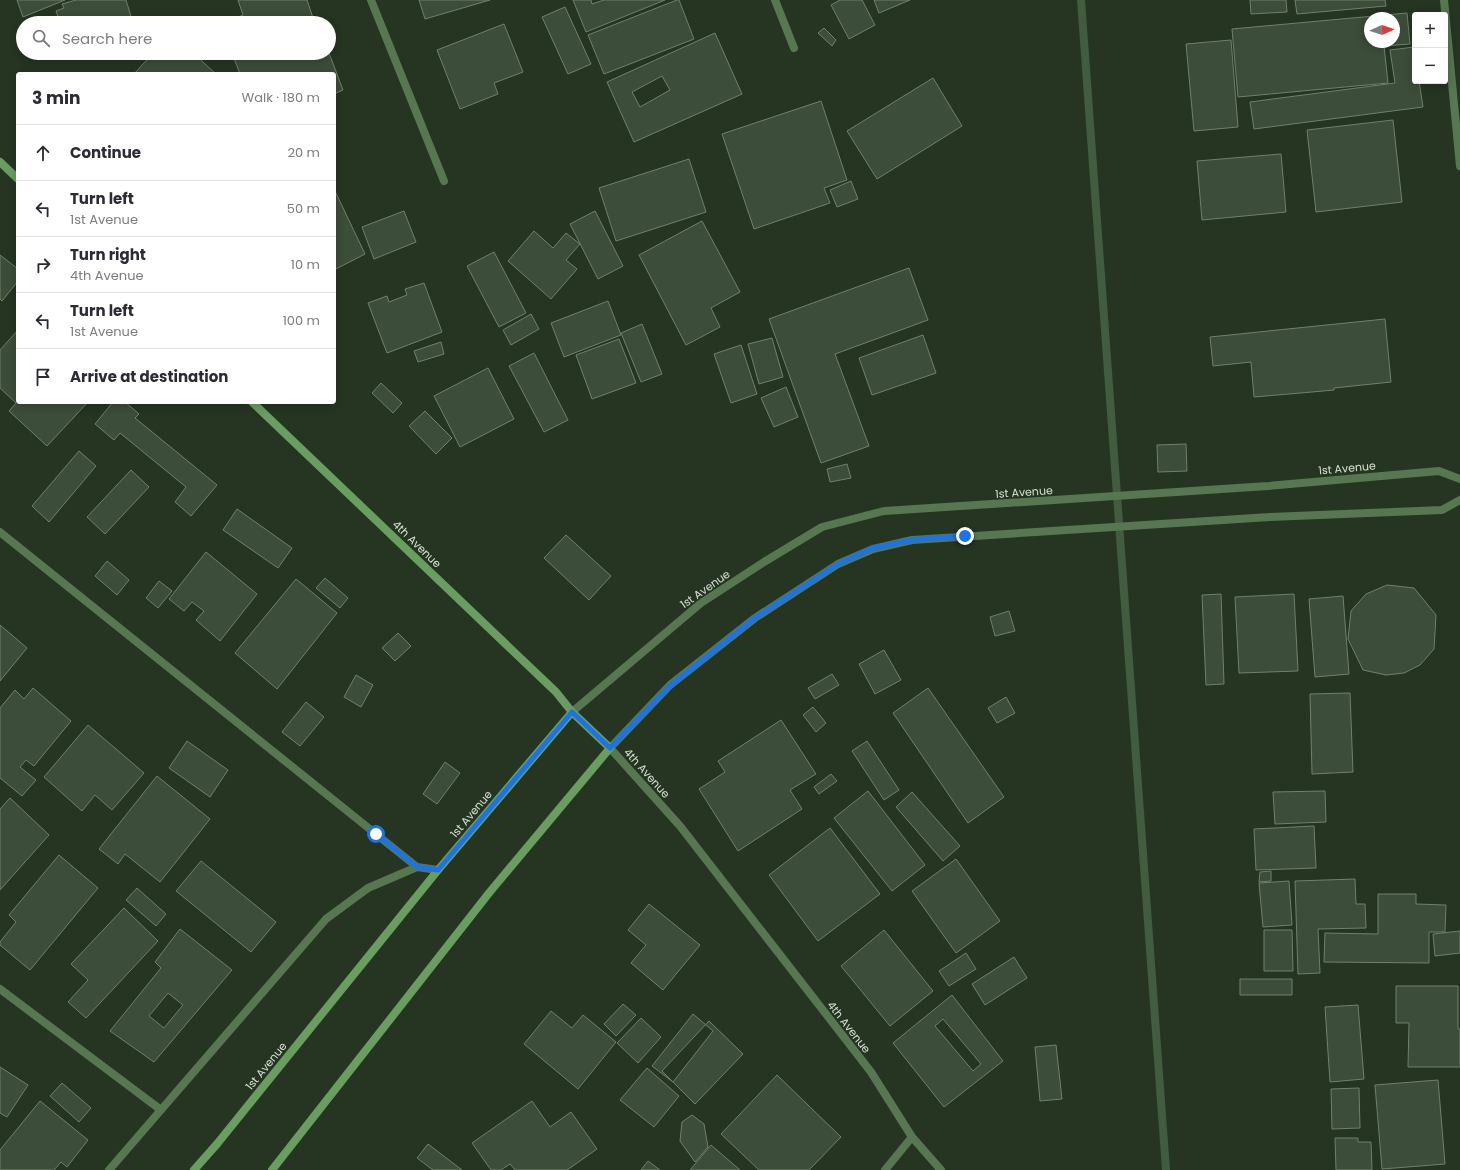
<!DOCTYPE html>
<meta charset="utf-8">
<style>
:root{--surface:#fff;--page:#f7f7f7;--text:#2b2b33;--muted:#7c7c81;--line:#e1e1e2}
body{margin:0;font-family:Poppins,sans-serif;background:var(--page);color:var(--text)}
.controls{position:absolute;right:12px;top:12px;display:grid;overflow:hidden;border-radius:4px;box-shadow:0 2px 10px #0003}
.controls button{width:36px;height:36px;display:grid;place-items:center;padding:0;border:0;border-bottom:1px solid var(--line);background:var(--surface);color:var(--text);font:20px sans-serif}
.compass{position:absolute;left:1364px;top:12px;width:36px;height:36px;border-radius:50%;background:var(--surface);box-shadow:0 2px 10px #0003;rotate:87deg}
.stop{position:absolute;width:12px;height:12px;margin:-9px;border:3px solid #1a73e8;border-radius:50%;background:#fff}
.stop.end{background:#1a73e8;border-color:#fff;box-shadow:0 1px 4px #0008}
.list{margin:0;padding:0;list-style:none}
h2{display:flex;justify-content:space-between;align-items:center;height:52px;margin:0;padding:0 16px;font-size:17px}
h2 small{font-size:13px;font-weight:400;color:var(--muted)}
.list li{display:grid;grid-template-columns:26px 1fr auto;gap:12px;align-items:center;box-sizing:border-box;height:56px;padding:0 16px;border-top:1px solid var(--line)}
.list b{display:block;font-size:15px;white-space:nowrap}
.list p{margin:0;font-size:13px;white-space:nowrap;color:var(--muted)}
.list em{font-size:13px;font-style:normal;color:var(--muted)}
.icon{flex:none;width:22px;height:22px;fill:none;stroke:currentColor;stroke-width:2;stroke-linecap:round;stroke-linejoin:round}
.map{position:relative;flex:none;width:1460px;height:1170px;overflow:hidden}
.search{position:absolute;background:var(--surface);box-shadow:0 2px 10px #0003;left:16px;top:16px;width:320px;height:44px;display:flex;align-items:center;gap:10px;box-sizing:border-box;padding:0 14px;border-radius:22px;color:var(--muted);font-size:15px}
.panel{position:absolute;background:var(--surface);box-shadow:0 2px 10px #0003;left:16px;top:72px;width:320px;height:332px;border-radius:4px}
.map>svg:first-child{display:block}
</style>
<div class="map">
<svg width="1460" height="1170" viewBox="0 0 1460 1170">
<rect width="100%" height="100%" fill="#253522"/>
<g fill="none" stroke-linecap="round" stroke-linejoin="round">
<path stroke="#425c40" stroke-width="8" d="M 1081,0 L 1166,1170"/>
</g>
<path fill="#3c4d39" stroke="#6f816b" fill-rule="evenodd" d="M 17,0 L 65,0 L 23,17 Z
M 76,0 L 126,0 L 133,23 L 60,23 L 56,11 L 64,8 L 62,4 Z
M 238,0 L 307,0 L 313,18 L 302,23 L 223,23 L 243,15 Z
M 419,0 L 490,0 L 425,19 Z
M 573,0 L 591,0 L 592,4 L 604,0 L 665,0 L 586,32 Z
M 677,0 L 679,0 L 694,39 L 604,74 L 588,35 Z
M 840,0 L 862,0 L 875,25 L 849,39 L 831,5 Z
M 874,0 L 910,0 L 879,13 Z
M 1250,0 L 1286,0 L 1287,12 L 1251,14 Z
M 1295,0 L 1385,0 L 1386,6 L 1297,14 Z
M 565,7 L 591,64 L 568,74 L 542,17 Z
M 1407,13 L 1410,44 L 1384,46 L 1388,83 L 1238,97 L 1232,29 ZM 1370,18 L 1394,18 L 1394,42 L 1370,42 Z
M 504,24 L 523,72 L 494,83 L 498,94 L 460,109 L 437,50 Z
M 824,28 L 836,40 L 832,46 L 818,33 Z
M 715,33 L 742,94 L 634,142 L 607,82 ZM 662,76 L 670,90 L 640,107 L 632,92 Z
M 1231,40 L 1238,127 L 1194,131 L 1186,44 Z
M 1414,47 L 1415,81 L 1419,81 L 1423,107 L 1254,129 L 1250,102 L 1395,83 L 1390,50 Z
M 153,53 L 193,53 L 216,74 L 134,74 Z
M 232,53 L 329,53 L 343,90 L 334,94 L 334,74 L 240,74 Z
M 933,78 L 962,126 L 877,179 L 847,131 Z
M 821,101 L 847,180 L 824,188 L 830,203 L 754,229 L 722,134 Z
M 1393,120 L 1402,202 L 1316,212 L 1307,130 Z
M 1281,154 L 1286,212 L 1202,220 L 1197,161 Z
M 689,159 L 706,212 L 616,241 L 599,188 Z
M 851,181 L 858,199 L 837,207 L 830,190 Z
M 334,189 L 365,254 L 334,270 Z
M 404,211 L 416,242 L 374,259 L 362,227 Z
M 595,211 L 623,266 L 598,279 L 570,224 Z
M 702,221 L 740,292 L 711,308 L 720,327 L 686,345 L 639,255 Z
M 534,231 L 553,248 L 566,233 L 580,244 L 566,260 L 577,269 L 551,299 L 508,261 Z
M 494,252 L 526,313 L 499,327 L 467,266 Z
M 0,255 L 18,269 L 18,281 L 2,301 L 0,299 Z
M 909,268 L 928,320 L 835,354 L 869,446 L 821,463 L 769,319 Z
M 424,283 L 442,332 L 387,353 L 368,303 L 387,296 L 389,302 L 407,295 L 405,289 Z
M 608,301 L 621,335 L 564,357 L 551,323 Z
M 531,314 L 539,329 L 511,345 L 503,330 Z
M 1385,319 L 1391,382 L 1334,388 L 1334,390 L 1312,392 L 1254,397 L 1251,362 L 1213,366 L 1210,337 Z
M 642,324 L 662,374 L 641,382 L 621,333 Z
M 18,330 L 18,402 L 88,402 L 47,446 L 9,411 L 16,403 L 0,388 L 0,350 Z
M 923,335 L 936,373 L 872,395 L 859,358 Z
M 772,338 L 783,377 L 759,384 L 748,344 Z
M 619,339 L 636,383 L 592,399 L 576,355 Z
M 441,342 L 444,354 L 418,362 L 414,351 Z
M 741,345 L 757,394 L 731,403 L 714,354 Z
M 534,353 L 568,420 L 544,432 L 509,366 Z
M 488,368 L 514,419 L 460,447 L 434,396 Z
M 381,383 L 402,403 L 393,413 L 372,393 Z
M 786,387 L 798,417 L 774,427 L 761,398 Z
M 113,402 L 125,402 L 139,414 L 135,418 L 217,485 L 191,516 L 175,502 L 186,487 L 120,433 L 114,440 L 95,424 Z
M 425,411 L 452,438 L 436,454 L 409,426 Z
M 1186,444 L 1187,471 L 1158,472 L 1157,445 Z
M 79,451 L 96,466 L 49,522 L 32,506 Z
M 847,464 L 851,478 L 830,482 L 827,469 Z
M 131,470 L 149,487 L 105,534 L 87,517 Z
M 237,509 L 292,548 L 278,568 L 223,530 Z
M 566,535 L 611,576 L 589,600 L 544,558 Z
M 206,552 L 257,594 L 220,641 L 196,620 L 204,611 L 192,602 L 184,611 L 169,599 Z
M 107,561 L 129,580 L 117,595 L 95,576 Z
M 325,578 L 348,598 L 340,608 L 316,588 Z
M 296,579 L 337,613 L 277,689 L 235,653 Z
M 159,581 L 172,591 L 158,608 L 146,598 Z
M 1387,585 L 1414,588 L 1436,615 L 1434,649 L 1420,665 L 1404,673 L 1386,675 L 1363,670 L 1348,639 L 1351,611 L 1366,594 Z
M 1221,594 L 1224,684 L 1206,685 L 1202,595 Z
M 1294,594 L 1298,671 L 1239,673 L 1235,597 Z
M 1343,596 L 1349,674 L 1315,677 L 1309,599 Z
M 1009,611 L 1015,631 L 995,636 L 990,617 Z
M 0,625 L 27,648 L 0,681 Z
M 398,633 L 411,646 L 395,661 L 382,648 Z
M 884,650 L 901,680 L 875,694 L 859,664 Z
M 832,674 L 839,685 L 815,699 L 808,688 Z
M 356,675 L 373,685 L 361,707 L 344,697 Z
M 33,688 L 71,721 L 34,766 L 26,760 L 20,767 L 36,780 L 22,796 L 0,778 L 0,708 L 15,690 L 24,699 Z
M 928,688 L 1004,797 L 968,823 L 893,713 Z
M 1350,693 L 1353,772 L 1312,774 L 1310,694 Z
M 1006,697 L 1015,713 L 997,723 L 988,708 Z
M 306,702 L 324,717 L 300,746 L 282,732 Z
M 813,707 L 826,723 L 816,732 L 803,715 Z
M 781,720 L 816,774 L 790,790 L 802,809 L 738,851 L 699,789 L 725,772 L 718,761 Z
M 88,725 L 144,773 L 112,810 L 95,795 L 82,811 L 44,777 Z
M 187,741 L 228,770 L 210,797 L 169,768 Z
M 867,741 L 899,790 L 884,800 L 852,751 Z
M 445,762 L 460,773 L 437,804 L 423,794 Z
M 831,774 L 837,781 L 819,794 L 814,787 Z
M 157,776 L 210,819 L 160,882 L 125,854 L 118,864 L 99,849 Z
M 868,791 L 925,865 L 892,891 L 834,818 Z
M 1325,791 L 1326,822 L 1275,824 L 1273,792 Z
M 912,792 L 960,846 L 943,861 L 896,807 Z
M 10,798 L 49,835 L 0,890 L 0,809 Z
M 1314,826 L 1316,868 L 1256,870 L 1254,829 Z
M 830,828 L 880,894 L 818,941 L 769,875 Z
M 59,855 L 98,888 L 30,970 L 0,945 L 0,942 L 16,922 L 9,915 Z
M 956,859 L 1000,921 L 956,953 L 912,891 Z
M 201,861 L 276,922 L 251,952 L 176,891 Z
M 1271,871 L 1271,881 L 1259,882 L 1260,872 Z
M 1355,879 L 1356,904 L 1365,904 L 1366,928 L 1318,929 L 1320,973 L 1298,974 L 1295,881 Z
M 1289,881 L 1292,925 L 1263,927 L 1259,883 Z
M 137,888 L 166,914 L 156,926 L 126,900 Z
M 1378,894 L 1416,894 L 1416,904 L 1446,905 L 1445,932 L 1429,932 L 1429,963 L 1324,962 L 1325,933 L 1378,934 Z
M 649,904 L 700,945 L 663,990 L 631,963 L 646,945 L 628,930 Z
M 124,908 L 158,941 L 86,1018 L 68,1002 L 88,980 L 71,964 Z
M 180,929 L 232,970 L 154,1062 L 110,1031 L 161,968 L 155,962 ZM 168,993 L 183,1005 L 164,1028 L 149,1016 Z
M 884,930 L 933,991 L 890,1026 L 841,966 Z
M 1264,930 L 1292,930 L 1293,971 L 1264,971 Z
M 1460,931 L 1460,953 L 1435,956 L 1433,934 Z
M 966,953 L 976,969 L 949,986 L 939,971 Z
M 1014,957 L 1027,978 L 985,1005 L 972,984 Z
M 1240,979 L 1292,979 L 1292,995 L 1240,995 Z
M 1396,986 L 1458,986 L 1458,1029 L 1460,1029 L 1460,1067 L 1408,1067 L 1409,1023 L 1396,1023 Z
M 952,995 L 1003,1061 L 944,1107 L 893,1043 ZM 943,1019 L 981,1064 L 973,1071 L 935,1026 Z
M 623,1004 L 636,1015 L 616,1036 L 604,1024 Z
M 1358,1005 L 1364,1079 L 1330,1082 L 1325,1007 Z
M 551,1011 L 572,1028 L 583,1015 L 616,1042 L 578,1089 L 524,1044 Z
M 693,1014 L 713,1031 L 673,1082 L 652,1066 Z
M 641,1018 L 661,1037 L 638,1063 L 617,1043 Z
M 709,1021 L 743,1054 L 695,1104 L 662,1071 Z
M 1056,1045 L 1062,1099 L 1040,1101 L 1035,1047 Z
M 0,1067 L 28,1085 L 7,1117 L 0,1113 Z
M 647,1068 L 679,1096 L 654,1127 L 620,1100 Z
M 777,1075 L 841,1137 L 809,1170 L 759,1170 L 721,1134 Z
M 1438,1080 L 1445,1164 L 1382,1169 L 1375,1085 Z
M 62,1083 L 91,1108 L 79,1122 L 50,1096 Z
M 1359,1088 L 1360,1128 L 1332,1129 L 1331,1089 Z
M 40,1101 L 88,1140 L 67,1167 L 61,1162 L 54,1170 L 0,1170 L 0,1150 Z
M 532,1101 L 550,1127 L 571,1112 L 597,1149 L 567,1170 L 515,1170 L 510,1164 L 501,1170 L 491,1170 L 472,1143 Z
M 692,1115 L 704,1124 L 708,1147 L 695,1162 L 680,1141 L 682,1122 Z
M 1335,1138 L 1358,1138 L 1358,1142 L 1371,1142 L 1372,1170 L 1336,1170 Z
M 428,1144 L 462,1170 L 433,1170 L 417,1158 Z
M 711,1145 L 740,1170 L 690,1170 Z
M 648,1161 L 660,1170 L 641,1170 Z"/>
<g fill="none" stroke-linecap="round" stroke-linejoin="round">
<path stroke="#567750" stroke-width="8" d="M 371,0 L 444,181
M 775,0 L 794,48
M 1444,0 L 1460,166
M 0,532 L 417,867
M 572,712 L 701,603 L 764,562 L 822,527 L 884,511 L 1268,486 L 1439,471 L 1460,479
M 0,989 L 161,1110
M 109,1170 L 326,919 L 368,888 L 417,867 L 438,870
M 885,1170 L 912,1137
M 941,1170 L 912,1137 L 871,1072 L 680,826 L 610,748 L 670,685 L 755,618 L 838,564 L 873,549 L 912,540 L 1270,517 L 1442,510 L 1460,500"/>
<path stroke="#699e60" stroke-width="8" d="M 0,162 L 18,179
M 252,402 L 556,692 L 572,712 L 610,748 L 489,893 L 272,1170
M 194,1170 L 217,1144 L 438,870 L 572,712"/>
</g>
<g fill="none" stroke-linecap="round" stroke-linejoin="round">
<path stroke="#1a73e8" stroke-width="5" d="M 376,834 L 417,867 L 438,870 L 572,712 L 610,748 L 670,686 L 755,618 L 838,564 L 873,548 L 912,540 L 965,536"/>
</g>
<g text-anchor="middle" stroke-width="3" stroke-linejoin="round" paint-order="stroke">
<g font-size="11" fill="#d6e0d4" stroke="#253522">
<text transform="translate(1347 468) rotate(-5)" y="4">1st Avenue</text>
<text transform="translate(1024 492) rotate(-4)" y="4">1st Avenue</text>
<text transform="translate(417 544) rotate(44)" y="4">4th Avenue</text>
<text transform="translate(705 589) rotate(-35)" y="4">1st Avenue</text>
<text transform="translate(647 773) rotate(48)" y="4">4th Avenue</text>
<text transform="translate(471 814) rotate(-50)" y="4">1st Avenue</text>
<text transform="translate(849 1027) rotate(52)" y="4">4th Avenue</text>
<text transform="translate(266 1066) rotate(-51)" y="4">1st Avenue</text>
</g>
</g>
</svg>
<div class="controls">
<button>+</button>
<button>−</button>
</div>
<svg class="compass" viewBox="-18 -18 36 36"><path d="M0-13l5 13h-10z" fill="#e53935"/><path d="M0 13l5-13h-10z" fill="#7c7c81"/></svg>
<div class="stop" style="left:376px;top:834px"></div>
<div class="stop end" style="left:965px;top:536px"></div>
<div class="search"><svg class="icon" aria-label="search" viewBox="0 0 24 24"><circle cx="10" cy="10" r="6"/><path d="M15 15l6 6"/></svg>Search here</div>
<section class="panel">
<h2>3 min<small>Walk · 180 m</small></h2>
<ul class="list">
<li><svg class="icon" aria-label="ahead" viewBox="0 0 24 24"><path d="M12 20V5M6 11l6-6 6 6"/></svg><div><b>Continue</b></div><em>20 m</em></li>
<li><svg class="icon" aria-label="left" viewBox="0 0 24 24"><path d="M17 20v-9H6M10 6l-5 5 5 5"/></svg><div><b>Turn left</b><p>1st Avenue</p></div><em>50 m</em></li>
<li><svg class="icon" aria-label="right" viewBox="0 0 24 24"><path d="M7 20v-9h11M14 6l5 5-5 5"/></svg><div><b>Turn right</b><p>4th Avenue</p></div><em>10 m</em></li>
<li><svg class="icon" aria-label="left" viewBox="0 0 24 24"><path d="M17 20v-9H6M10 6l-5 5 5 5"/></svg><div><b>Turn left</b><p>1st Avenue</p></div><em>100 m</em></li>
<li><svg class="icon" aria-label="arrive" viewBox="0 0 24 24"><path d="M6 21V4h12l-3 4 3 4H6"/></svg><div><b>Arrive at destination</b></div></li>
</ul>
</section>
</div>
